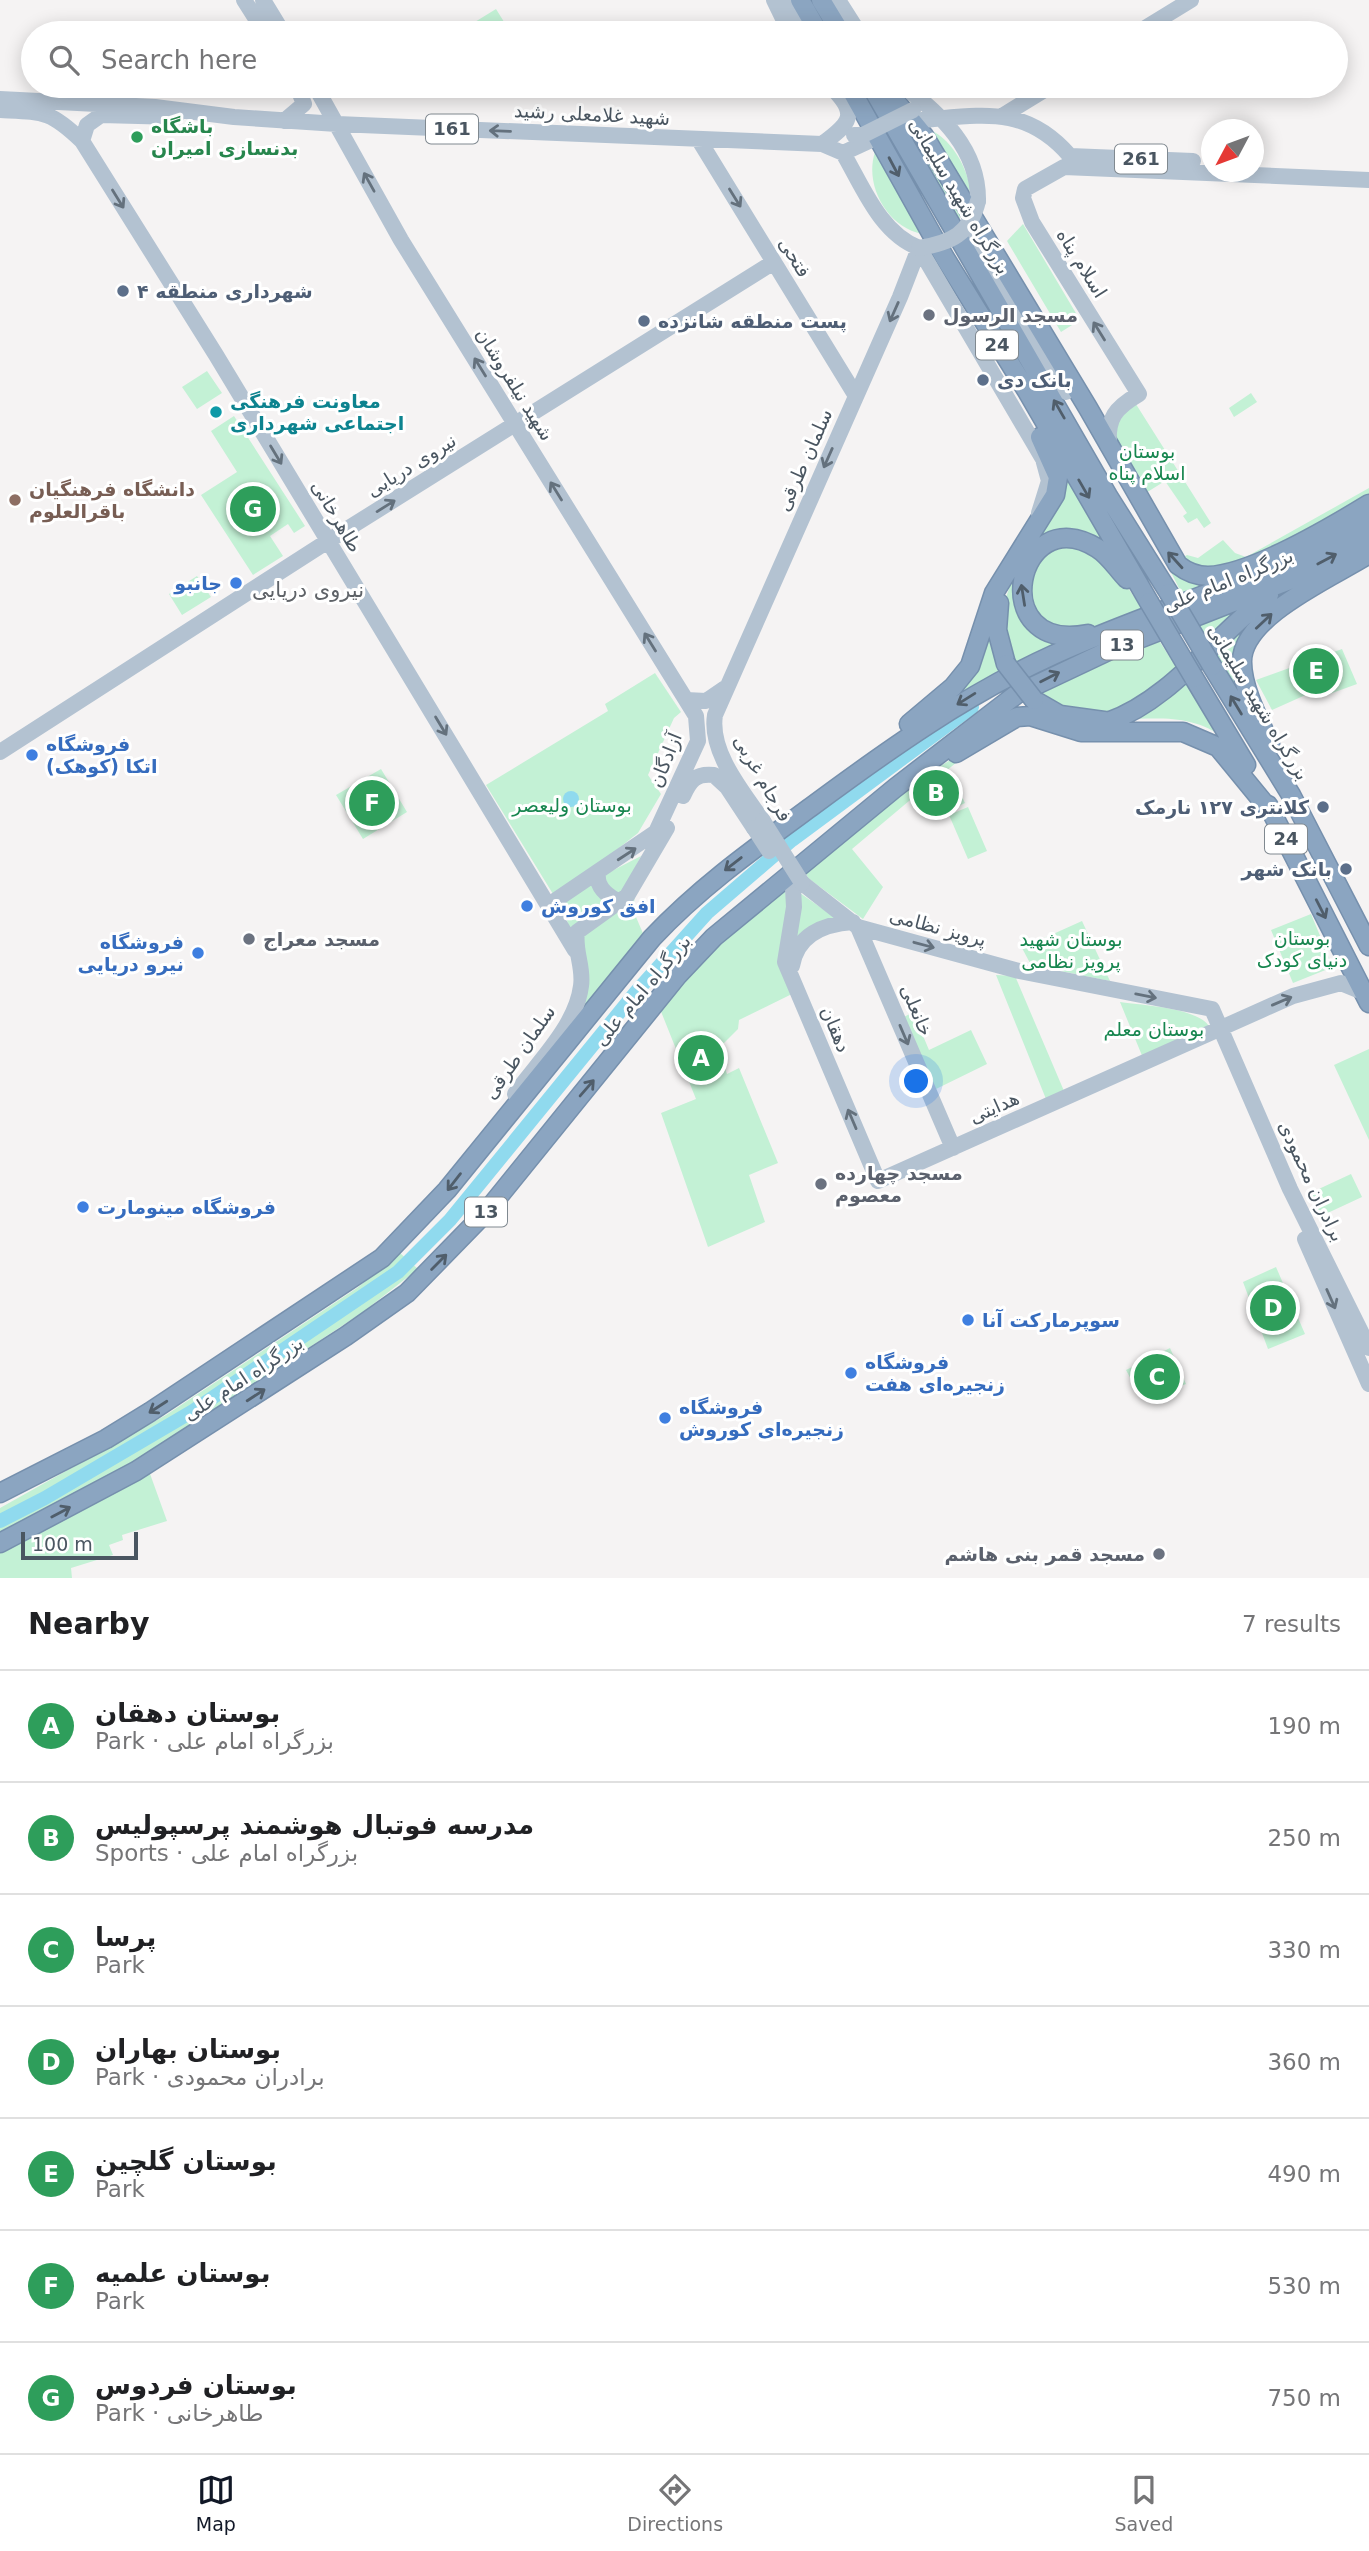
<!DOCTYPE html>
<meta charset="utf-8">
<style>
:root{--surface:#fff;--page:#f6f6f6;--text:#202124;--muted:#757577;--line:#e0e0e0;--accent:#111827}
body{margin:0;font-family:"DejaVu Sans",Cairo,sans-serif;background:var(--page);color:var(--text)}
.compass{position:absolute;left:1201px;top:119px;width:63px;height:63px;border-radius:50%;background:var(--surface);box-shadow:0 4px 18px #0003;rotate:229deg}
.scale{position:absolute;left:21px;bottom:18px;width:117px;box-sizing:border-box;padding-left:7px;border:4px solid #4a5661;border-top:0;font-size:19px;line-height:24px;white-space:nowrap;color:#4a5661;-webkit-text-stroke:5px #fff;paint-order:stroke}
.you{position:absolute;left:917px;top:1082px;width:24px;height:24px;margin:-18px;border:5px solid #fff;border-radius:50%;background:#1a73e8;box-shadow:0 0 0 10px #1a73e833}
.badge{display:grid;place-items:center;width:46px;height:46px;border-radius:50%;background:var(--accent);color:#fff;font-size:23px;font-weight:700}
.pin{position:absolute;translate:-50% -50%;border:4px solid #fff;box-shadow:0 2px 7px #0006}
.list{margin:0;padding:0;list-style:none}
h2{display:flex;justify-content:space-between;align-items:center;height:91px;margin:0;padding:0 28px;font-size:30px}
h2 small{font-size:23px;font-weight:400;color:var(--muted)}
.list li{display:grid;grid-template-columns:46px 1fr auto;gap:21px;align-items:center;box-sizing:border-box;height:112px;padding:0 28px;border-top:2px solid var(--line)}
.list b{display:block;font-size:26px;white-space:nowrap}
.list p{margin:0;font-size:23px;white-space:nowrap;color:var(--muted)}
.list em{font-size:23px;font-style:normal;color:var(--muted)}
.icon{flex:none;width:38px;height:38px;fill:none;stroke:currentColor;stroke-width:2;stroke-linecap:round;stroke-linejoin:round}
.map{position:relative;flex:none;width:1369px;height:1578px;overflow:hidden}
.search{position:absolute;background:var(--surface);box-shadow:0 4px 18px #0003;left:21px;right:21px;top:21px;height:77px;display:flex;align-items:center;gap:18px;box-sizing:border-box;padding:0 24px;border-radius:38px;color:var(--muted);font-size:26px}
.sheet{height:875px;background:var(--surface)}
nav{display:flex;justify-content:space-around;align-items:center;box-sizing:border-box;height:98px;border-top:2px solid var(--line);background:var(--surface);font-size:19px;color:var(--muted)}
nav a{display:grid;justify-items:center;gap:4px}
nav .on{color:var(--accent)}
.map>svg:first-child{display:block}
</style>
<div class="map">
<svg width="1369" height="1578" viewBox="0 0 1369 1578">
<rect width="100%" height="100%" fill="#f5f3f3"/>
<path fill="#c3f1d5" d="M 496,9 L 511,33 L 457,33 Z
M 911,128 L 963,214 L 958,220 L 901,130 Z
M 925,128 C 951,136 968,168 971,193 Z
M 875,152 L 915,224 L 922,234 C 887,227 864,185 875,152 Z
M 1023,224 L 1080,320 L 1061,332 L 1007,241 Z
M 207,371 L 222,393 L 197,409 L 182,387 Z
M 1251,393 L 1257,402 L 1234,417 L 1229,408 Z
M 1134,401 L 1211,523 L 1204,528 L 1197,518 L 1188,523 L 1183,516 L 1187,513 L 1165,481 L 1141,496 L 1111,432 Z
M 234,416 L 305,526 L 294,533 L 288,524 L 270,536 L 283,556 L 253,575 L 201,495 L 237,472 L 211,431 Z
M 1055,456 L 1123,572 L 1106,552 L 1043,543 L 1022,610 L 1077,639 L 1011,665 L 1002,609 Z
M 1369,488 L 1369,495 L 1262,556 L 1214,572 L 1177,561 L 1187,555 L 1198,558 L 1223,540 L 1235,553 L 1246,557 Z
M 1142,515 L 1165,555 L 1223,578 L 1183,596 Z
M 1072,543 L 1114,568 L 1144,611 L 1089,632 L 1050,629 L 1024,597 L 1040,553 Z
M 1331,569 L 1244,638 L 1259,737 L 1213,648 L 1262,605 Z
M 197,576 L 211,597 L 182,615 L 169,594 Z
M 999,592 L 1005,670 L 922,717 L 951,692 Z
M 1246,604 L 1209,642 L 1198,623 Z
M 1158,639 L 1178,670 L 1116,714 L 1070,713 L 1033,693 Z
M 1342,649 L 1357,684 L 1324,696 L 1319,689 L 1272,710 L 1256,680 Z
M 655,673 L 681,712 L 674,718 L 648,775 L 661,794 L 638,833 L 591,870 L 553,894 L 486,785 L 608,711 L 605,704 Z
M 1186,682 L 1227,740 C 1192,714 1164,719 1123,719 Z
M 988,737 L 936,779 L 950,773 L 965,803 L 942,814 L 928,785 L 852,849 L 883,887 L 863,919 L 808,878 L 804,869 L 911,784 Z
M 381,769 L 407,812 L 363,839 L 336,795 Z
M 968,807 L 987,851 L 968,859 L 949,815 Z
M 641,856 L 621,896 L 611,891 L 604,875 Z
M 593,884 L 610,904 L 573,939 L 561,902 Z
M 785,885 L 794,993 L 739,1020 L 738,1029 L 718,1049 L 727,1074 L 739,1068 L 778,1163 L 749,1175 L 765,1222 L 708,1247 L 661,1113 L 696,1099 L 660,1009 L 692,967 Z
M 636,888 L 633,910 L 645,938 L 569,1027 L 574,1019 L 578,937 Z
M 800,893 L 837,919 L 788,960 Z
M 1311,914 L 1333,967 L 1293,983 L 1271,930 Z
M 1082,921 L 1110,981 L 1031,965 L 1022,948 Z
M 996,975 L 1015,976 L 1064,1091 L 1046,1099 Z
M 1120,1002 C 1141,1005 1201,1008 1210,1028 L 1143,1058 Z
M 913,1012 L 929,1050 L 971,1030 L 987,1064 L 936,1089 L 904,1017 Z
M 1369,1049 L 1369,1140 L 1334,1065 Z
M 1351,1174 L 1362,1197 L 1319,1217 L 1308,1194 Z
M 400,1253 L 418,1269 L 363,1312 L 140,1459 L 0,1534 L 0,1508 L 166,1415 L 357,1288 Z
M 1276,1267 L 1305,1334 L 1268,1349 L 1243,1282 Z
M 1170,1348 L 1186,1384 L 1142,1400 L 1126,1370 Z
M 149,1471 L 167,1521 L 122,1535 L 123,1540 L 109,1545 L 113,1555 L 71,1568 L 72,1578 L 0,1578 L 0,1548 Z"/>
<path fill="#90daee" d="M563 799a8 8 0 1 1 16 0a8 8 0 1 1-16 0Z"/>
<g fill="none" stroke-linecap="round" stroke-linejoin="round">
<path stroke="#90daee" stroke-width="14" d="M 0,1521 L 45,1498 L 193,1411 L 398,1272 L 450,1220 L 636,992 L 707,913 L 792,840 L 972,707"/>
<g stroke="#7690ad" stroke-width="21">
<path id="highway" d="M 800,0 L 819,33
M 821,0 L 841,33
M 849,86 L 945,258 L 1027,391 L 1149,602
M 871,86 L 1108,496 L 1169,593
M 883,86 L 924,136 L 1088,408 L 1178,565 C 1187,572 1197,576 1208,576 C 1250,575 1333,526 1369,504
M 999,603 L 997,630 L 1006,664
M 1088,634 C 984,655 1016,498 1097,548 C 1110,556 1117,569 1127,579
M 1212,666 L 1291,795 L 1369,946
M 1194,678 L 1246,765
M 1034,700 L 1060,715 L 1111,722
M 1108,722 C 1171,700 1216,635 1269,595
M 909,724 L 953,687 L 970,666 L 994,593 L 1055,495 L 1058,477 L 1040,437
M 1270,744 C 1259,720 1242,688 1242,662 C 1241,616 1335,576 1369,554
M 956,753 L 1017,717 L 1030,716 L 1081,732 L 1183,732 L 1218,747 L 1273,814
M 1268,805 L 1369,1003
M 0,1493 L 106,1439 L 150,1412 L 382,1258 L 447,1190 L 652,938 C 700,887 755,848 811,807 C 888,750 965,695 1053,655 C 1158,607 1270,579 1369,519
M 0,1543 L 136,1471 L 346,1336 L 407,1293 L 486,1212 L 678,975 L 714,937 L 895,788 L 1017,694 L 1108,651 L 1287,581 L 1369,536"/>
</g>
<path stroke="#b3c2d1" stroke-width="16" d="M 244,0 L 265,33
M 263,0 L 283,33
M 774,0 L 790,33
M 783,0 L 810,33
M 838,0 L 859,33
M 1137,33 L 1191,0
M 315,86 L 401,240 L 696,716 L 698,741 L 656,832 L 550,904
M 903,86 C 941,114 979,150 978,201
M 0,99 L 155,107 L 234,117 L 337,124 L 822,144 L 843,153
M 0,110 C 43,112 50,110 82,141 L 216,355 L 575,950
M 1002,116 L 1051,86
M 922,120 C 983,115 1026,105 1070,156 L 1193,161
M 284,121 L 304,104 L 297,86
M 699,140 L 856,396
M 82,141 L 87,125 L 101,115 L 176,117
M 822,144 C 851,123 859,114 830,86
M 843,153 C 863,187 880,233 919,248
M 843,153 L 869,141
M 968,229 L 1066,392
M 919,248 L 1043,459 L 1049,481 L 1039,513
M 1109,446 C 1107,418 1115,408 1139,394 L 1032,222 L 1023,198 L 1025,189 L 1064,167 L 1369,180
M 686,700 L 706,701 L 725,688
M 0,752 L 328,541 L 774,262
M 683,796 C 690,780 696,773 714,775 L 727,787 L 754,828
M 763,821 C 743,792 709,752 715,715 L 900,297 L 919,248
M 598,873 C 596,887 607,896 620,902
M 802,883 L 858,927 L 1019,971 L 1212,1009 L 1290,1189 L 1369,1348
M 793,888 L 794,907 L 785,962 L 878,1181 L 1293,996 L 1341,983 L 1363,992
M 858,927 L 953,1148
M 792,966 C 797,935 823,924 853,922
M 515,1094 C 538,1062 576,1026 581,986 C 584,967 574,951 577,932 L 627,896 L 667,828
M 1305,1239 L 1369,1384"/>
<use href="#highway" stroke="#8ba5c1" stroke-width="18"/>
<g stroke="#7690ad" stroke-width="21" stroke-linecap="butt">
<path id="highway-bridge" d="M 1169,593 L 1212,666
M 1149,602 L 1194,678
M 1006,664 L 1034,700"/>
</g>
<path stroke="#b3c2d1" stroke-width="16" d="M 854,135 L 863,135 L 913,110
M 919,248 C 951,243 970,234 978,201
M 763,821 L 802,883
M 754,828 L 769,851"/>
<use href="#highway-bridge" stroke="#8ba5c1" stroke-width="18"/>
</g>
<defs><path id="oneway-shaft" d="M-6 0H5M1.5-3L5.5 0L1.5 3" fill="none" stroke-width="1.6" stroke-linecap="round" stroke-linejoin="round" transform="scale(1.75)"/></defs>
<g stroke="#64717d">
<use href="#oneway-shaft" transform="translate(500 131) rotate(-178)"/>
<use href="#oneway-shaft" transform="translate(369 182) rotate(-119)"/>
<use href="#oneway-shaft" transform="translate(735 198) rotate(58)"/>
<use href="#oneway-shaft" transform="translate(118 199) rotate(58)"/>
<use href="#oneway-shaft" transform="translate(894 312) rotate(114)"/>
<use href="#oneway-shaft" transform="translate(1099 331) rotate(-122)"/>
<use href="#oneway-shaft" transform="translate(480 367) rotate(-122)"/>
<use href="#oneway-shaft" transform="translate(276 455) rotate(59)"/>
<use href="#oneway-shaft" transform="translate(828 458) rotate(114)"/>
<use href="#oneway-shaft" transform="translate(556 491) rotate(-122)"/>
<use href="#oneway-shaft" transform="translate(386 506) rotate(-32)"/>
<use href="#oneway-shaft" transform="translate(650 642) rotate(-122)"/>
<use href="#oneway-shaft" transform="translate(441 726) rotate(59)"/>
<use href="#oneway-shaft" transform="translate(627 854) rotate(-33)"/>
<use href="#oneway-shaft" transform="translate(924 945) rotate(15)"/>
<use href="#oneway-shaft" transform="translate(1146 996) rotate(11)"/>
<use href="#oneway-shaft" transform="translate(1282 1001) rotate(-23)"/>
<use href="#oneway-shaft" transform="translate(904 1035) rotate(67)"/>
<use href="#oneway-shaft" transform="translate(852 1119) rotate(-113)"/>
<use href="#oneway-shaft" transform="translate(1331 1299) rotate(66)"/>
</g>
<g stroke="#505e6b">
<use href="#oneway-shaft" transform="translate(894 167) rotate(62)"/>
<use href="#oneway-shaft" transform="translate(1059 409) rotate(-120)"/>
<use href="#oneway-shaft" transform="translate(1084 489) rotate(60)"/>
<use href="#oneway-shaft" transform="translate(1327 559) rotate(-28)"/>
<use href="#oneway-shaft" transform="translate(1175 560) rotate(-132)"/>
<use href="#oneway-shaft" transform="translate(1023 595) rotate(-99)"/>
<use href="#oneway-shaft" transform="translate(1264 621) rotate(-43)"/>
<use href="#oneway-shaft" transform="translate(1050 677) rotate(-27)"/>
<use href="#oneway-shaft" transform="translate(966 699) rotate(148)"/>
<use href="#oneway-shaft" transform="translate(1236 705) rotate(-121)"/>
<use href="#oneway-shaft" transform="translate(733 864) rotate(142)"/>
<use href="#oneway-shaft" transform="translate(1321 909) rotate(63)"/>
<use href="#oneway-shaft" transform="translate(587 1088) rotate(-49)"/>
<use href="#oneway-shaft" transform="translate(454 1182) rotate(128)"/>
<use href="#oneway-shaft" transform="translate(439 1262) rotate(-45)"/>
<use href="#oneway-shaft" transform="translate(256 1395) rotate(-33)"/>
<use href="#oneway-shaft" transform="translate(158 1407) rotate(147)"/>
<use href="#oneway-shaft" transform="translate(61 1512) rotate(-28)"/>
</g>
<circle fill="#2e9e5b" stroke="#fff" stroke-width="2.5" cx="137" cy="137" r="7"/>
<g fill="#5c6f8a" stroke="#fff" stroke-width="2.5">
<circle cx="123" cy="291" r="7"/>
<circle cx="644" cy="321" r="7"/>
<circle cx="983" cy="380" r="7"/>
<circle cx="1323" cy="807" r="7"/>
<circle cx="1346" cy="869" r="7"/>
</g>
<g fill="#6b7280" stroke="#fff" stroke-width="2.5">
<circle cx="929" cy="315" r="7"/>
<circle cx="249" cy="939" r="7"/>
<circle cx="821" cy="1184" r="7"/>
<circle cx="1159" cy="1554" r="7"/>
</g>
<circle fill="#0f9aa8" stroke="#fff" stroke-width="2.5" cx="216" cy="412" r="7"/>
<circle fill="#8d6e63" stroke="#fff" stroke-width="2.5" cx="15" cy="500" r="7"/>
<g fill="#3f7fe0" stroke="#fff" stroke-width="2.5">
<circle cx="236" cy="583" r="7"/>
<circle cx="32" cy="755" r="7"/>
<circle cx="527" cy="906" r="7"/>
<circle cx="198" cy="953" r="7"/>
<circle cx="83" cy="1207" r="7"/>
<circle cx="968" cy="1320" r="7"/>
<circle cx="851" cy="1373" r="7"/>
<circle cx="665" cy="1418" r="7"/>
</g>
<g text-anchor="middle" stroke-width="6" stroke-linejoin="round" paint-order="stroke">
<g fill="#fff" stroke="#808990" stroke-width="2">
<rect x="426" y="114.5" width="52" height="29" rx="5"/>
<rect x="1115" y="144.5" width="52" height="29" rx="5"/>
<rect x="976" y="330.5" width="42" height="29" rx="5"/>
<rect x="1101" y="630.5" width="42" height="29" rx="5"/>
<rect x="1265" y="824.5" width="42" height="29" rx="5"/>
<rect x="465" y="1197.5" width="42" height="29" rx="5"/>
</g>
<g font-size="18" font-weight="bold" fill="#4a5661">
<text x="452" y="135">161</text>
<text x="1141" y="165">261</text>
<text x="997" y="351">24</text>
<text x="1122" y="651">13</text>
<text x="1286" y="845">24</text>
<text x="486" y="1218">13</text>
</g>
<g font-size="19" fill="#4a5661" stroke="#fff">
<text transform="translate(592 114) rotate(3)" y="7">شهید غلامعلی رشید</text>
<text transform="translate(960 196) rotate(59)" y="7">بزرگراه شهید سلیمانی</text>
<text transform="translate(795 257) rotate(58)" y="7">فتحی</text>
<text transform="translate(1082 263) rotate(58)" y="7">اسلام پناه</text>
<text transform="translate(515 384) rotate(58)" y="7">شهید نیلفروشان</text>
<text transform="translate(804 460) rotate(-66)" y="7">سلمان طرقی</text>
<text transform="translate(411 465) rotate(-32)" y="7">نیروی دریایی</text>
<text transform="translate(337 516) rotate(59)" y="7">طاهرخانی</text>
<text transform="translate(1228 580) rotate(-22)" y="7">بزرگراه امام علی</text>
<text transform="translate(1259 702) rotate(59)" y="7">بزرگراه شهید سلیمانی</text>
<text transform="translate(665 760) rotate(-68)" y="7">آزادگان</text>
<text transform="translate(763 778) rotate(60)" y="7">فرجام غربی</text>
<text transform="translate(938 927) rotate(15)" y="7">پرویز نظامی</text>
<text transform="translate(642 990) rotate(-50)" y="7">بزرگراه امام علی</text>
<text transform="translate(917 1010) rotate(67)" y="7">خانعلی</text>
<text transform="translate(836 1029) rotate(67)" y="7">دهقان</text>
<text transform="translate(519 1052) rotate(-55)" y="7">سلمان طرقی</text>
<text transform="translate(994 1107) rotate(-24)" y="7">هدایتی</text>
<text transform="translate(1312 1181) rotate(65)" y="7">برادران محمودی</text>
<text transform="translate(243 1378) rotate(-33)" y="7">بزرگراه امام علی</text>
</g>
<g font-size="19" font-weight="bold" fill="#27864d" stroke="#fff" text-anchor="start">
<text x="151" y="133">باشگاه<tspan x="151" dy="22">بدنسازی امیران</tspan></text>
</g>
<g font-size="19" font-weight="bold" fill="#4e5e75" stroke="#fff" text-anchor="start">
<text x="137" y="298">شهرداری منطقه ۴</text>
<text x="658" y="328">پست منطقه شانزده</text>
<text x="997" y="387">بانک دی</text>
<text x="1309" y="814" text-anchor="end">کلانتری ۱۲۷ نارمک</text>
<text x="1332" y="876" text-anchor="end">بانک شهر</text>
</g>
<g font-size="19" font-weight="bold" fill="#5b616d" stroke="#fff" text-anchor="start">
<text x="943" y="322">مسجد الرسول</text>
<text x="263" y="946">مسجد معراج</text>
<text x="835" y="1180">مسجد چهارده<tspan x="835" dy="22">معصوم</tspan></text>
<text x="1145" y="1561" text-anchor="end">مسجد قمر بنی هاشم</text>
</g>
<g font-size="19" font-weight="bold" fill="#0d838f" stroke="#fff" text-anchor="start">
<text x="230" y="408">معاونت فرهنگی<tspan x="230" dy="22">اجتماعی شهرداری</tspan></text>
</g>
<g font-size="19" fill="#17864f" stroke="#fff">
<text x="1147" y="458">بوستان<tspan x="1147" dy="22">اسلام پناه</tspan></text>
<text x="572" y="812">بوستان ولیعصر</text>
<text x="1302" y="945">بوستان<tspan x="1302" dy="22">دنیای کودک</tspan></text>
<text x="1071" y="946">بوستان شهید<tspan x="1071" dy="22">پرویز نظامی</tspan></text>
<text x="1154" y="1036">بوستان معلم</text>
</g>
<g font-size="19" font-weight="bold" fill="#785e54" stroke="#fff" text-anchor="start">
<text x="29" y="496">دانشگاه فرهنگیان<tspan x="29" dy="22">باقرالعلوم</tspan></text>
</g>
<g font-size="19" font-weight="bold" fill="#366cbe" stroke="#fff" text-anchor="start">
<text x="222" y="590" text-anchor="end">جانبو</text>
<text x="46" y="751">فروشگاه<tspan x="46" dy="22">اتکا (کوهک)</tspan></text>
<text x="541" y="913">افق کوروش</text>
<text x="184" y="949" text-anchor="end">فروشگاه<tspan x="184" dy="22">نیرو دریایی</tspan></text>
<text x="97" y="1214">فروشگاه مینومارت</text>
<text x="982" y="1327">سوپرمارکت آنا</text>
<text x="865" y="1369">فروشگاه<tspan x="865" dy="22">زنجیره‌ای هفت</tspan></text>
<text x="679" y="1414">فروشگاه<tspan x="679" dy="22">زنجیره‌ای کوروش</tspan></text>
</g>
<g font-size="21" fill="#5f6368" stroke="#fff">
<text x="308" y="597">نیروی دریایی</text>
</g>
</g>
</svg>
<svg class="compass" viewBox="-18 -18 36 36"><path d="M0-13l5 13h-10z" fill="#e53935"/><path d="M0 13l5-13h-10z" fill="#757577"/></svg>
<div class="scale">100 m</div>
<div class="you"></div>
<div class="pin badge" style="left:701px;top:1058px;background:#2e9e5b">A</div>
<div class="pin badge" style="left:936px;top:793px;background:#2e9e5b">B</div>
<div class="pin badge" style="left:1157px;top:1377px;background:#2e9e5b">C</div>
<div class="pin badge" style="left:1273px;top:1308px;background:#2e9e5b">D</div>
<div class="pin badge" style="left:1316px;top:671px;background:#2e9e5b">E</div>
<div class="pin badge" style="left:372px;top:803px;background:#2e9e5b">F</div>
<div class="pin badge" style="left:253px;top:509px;background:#2e9e5b">G</div>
<div class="search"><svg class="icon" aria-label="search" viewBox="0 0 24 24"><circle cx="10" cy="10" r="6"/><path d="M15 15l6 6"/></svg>Search here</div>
</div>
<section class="sheet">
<h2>Nearby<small>7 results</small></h2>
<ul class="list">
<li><span class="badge" style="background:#2e9e5b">A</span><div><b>بوستان دهقان</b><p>Park · بزرگراه امام علی</p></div><em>190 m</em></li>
<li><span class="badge" style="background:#2e9e5b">B</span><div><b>مدرسه فوتبال هوشمند پرسپولیس</b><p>Sports · بزرگراه امام علی</p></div><em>250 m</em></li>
<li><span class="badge" style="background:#2e9e5b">C</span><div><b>پرسا</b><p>Park</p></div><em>330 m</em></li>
<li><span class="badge" style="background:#2e9e5b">D</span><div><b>بوستان بهاران</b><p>Park · برادران محمودی</p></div><em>360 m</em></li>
<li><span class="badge" style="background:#2e9e5b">E</span><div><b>بوستان گلچین</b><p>Park</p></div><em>490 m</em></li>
<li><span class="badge" style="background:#2e9e5b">F</span><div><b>بوستان علمیه</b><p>Park</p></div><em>530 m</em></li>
<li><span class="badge" style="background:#2e9e5b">G</span><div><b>بوستان فردوس</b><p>Park · طاهرخانی</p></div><em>750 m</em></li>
</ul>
</section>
<nav>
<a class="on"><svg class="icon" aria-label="map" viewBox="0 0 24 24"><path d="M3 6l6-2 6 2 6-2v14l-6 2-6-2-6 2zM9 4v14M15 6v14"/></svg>Map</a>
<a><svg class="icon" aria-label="directions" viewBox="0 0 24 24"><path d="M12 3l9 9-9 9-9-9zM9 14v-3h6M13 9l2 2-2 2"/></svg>Directions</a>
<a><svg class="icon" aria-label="saved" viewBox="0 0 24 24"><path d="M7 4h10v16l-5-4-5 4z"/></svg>Saved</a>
</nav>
